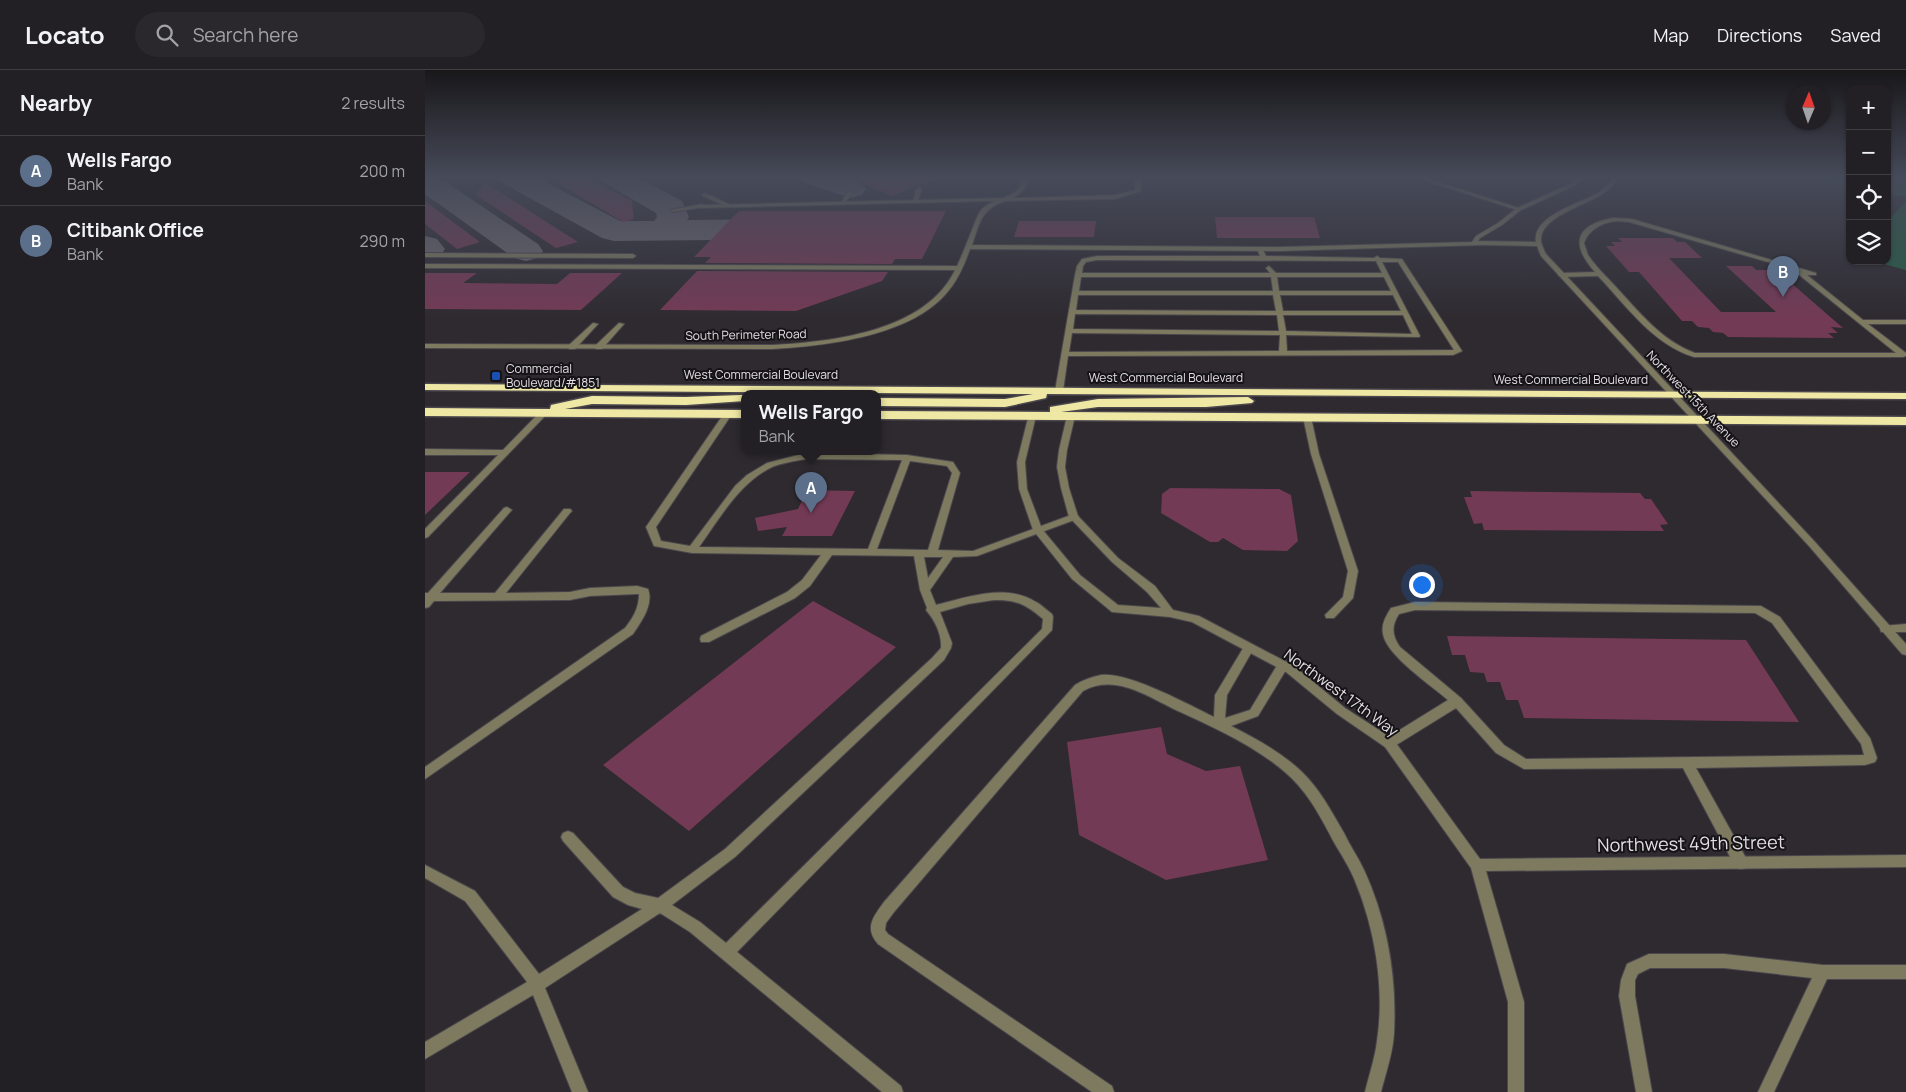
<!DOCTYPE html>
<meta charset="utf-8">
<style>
:root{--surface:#222024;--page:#2a282c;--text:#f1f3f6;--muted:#a2a3a6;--line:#3f3e41;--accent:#0b8043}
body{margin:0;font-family:Manrope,sans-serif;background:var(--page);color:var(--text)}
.controls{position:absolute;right:15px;top:15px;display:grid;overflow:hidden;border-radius:10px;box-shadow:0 1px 4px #0004}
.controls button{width:45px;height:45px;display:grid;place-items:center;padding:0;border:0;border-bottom:1px solid var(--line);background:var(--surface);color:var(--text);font:25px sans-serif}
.compass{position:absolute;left:1361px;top:15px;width:45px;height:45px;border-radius:50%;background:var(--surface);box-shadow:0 1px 4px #0004;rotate:2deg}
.you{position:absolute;left:996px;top:514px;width:18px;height:18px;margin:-12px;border:4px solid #fff;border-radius:50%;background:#1a73e8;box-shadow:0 0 0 8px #1a73e833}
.badge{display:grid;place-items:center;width:32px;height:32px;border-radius:50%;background:var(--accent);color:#fff;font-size:16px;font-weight:700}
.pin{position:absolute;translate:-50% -41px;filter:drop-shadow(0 1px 2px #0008)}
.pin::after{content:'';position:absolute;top:26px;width:18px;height:15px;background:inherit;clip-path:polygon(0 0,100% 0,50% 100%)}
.popup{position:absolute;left:316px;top:320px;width:140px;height:65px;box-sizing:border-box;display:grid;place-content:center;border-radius:10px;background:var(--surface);filter:drop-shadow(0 1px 4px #0005);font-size:16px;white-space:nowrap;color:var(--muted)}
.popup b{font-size:19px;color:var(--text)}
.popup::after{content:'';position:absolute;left:50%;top:100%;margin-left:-10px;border:10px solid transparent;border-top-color:var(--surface)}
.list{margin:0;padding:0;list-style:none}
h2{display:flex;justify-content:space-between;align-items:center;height:65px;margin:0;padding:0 20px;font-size:21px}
h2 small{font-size:16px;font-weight:400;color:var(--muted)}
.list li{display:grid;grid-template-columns:32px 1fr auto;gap:15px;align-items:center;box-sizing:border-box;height:70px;padding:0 20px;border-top:1px solid var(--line)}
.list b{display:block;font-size:19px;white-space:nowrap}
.list p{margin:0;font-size:16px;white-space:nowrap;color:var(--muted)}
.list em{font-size:16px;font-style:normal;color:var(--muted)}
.icon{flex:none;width:28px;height:28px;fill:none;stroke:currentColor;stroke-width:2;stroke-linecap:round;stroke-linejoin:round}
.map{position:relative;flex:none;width:1481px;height:1022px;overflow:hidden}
header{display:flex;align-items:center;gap:30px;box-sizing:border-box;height:70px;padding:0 25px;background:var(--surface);border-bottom:1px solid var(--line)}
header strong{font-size:24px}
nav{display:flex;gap:28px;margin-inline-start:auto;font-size:18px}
.search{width:350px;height:45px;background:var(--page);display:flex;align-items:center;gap:12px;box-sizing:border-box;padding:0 18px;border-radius:28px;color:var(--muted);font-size:19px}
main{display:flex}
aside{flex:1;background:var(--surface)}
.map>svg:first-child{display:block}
</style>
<header>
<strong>Locato</strong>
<div class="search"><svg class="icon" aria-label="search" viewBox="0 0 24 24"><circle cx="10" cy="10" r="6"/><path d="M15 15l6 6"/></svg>Search here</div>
<nav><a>Map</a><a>Directions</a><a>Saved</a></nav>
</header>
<main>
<aside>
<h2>Nearby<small>2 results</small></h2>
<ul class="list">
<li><span class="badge" style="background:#5c6f8a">A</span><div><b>Wells Fargo</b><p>Bank</p></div><em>200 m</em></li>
<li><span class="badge" style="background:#5c6f8a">B</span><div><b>Citibank Office</b><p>Bank</p></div><em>290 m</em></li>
</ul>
</aside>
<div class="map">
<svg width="1481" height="1022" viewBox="0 0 1481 1022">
<rect width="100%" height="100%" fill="#2e2a30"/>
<path fill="#245d42" d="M 1365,106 L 1425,106 L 1425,117 Z
M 1462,106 L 1481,106 L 1481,127 L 1462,124 Z
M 1481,131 L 1481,200 L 1448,191 L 1462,191 L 1462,152 Z"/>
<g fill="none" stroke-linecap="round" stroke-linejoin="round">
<path fill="#6b676d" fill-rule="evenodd" d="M 0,106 L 18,110 L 113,174 L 118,181 L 113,188 L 101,191 L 89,188 L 0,124 Z
M 72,106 L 109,106 L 195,151 L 229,151 L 232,147 L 231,143 L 178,112 L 174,106 L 210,106 L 257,131 L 264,147 L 262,150 L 376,149 L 388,152 L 392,159 L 388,166 L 376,169 L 189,171 L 177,168 L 76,112 Z
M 373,106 C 393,106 428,100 441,119 L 437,125 L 426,128 L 377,112 Z
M 0,166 L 12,169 L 20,179 L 15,186 L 0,188 Z"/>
</g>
<path fill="#733a55" d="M 121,106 L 157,106 L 172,113 L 207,131 L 209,149 L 198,152 Z
M 517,106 L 517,109 L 493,115 L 468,126 L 421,107 Z
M 59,112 L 153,172 L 131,178 L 51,125 Z
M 0,131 L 55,172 L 32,179 L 0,154 Z
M 314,141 L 521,141 L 497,189 L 470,189 L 467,194 L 280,193 L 286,187 L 269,187 Z
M 790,147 L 889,147 L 895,168 L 792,168 Z
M 594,151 L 671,151 L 669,167 L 589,167 Z
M 1193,168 L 1248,168 L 1252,172 L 1260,172 L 1277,188 L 1244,188 L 1296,242 L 1351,242 L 1301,196 L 1327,196 L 1331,200 L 1342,200 L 1347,205 L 1357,205 L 1418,258 L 1406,257 L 1413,263 L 1403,263 L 1409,268 L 1303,267 L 1298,263 L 1288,262 L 1284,258 L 1273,257 L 1267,251 L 1257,251 L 1214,202 L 1204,202 L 1181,176 L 1190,176 L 1186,172 L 1197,172 Z
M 272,201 L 463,202 L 457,211 L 371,241 L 235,240 Z
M 0,203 L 52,203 L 38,213 L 132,214 L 145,203 L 197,203 L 156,240 L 0,239 Z
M 0,402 L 45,402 L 0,445 Z
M 745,418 L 854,419 L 866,425 L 873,471 L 862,481 L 818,480 L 798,468 L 793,472 L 785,472 L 736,443 L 737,424 Z
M 382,420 L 430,421 L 407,466 L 357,466 L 362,457 L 333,461 L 330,448 L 373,439 Z
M 1045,421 L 1215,423 L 1220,429 L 1226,429 L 1243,454 L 1235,455 L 1239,461 L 1059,460 L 1057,453 L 1049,454 L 1039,427 L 1047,427 Z
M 388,531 L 471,577 L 264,761 L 178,695 Z
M 1022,566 L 1321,570 L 1374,652 L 1099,648 L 1093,630 L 1081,630 L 1075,612 L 1062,612 L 1059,603 L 1045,602 L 1040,585 L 1027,585 Z
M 736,657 L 742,684 L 781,701 L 815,696 L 843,790 L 741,810 L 654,765 L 642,672 Z"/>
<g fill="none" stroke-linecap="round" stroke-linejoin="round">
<g stroke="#4b474d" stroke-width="2">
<path id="lane" d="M 986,106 L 994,106 L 1097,139 L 1092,140 Z
M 494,117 L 497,119 L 493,130 L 488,131 L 491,119 Z
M 423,121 L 428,122 L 420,133 L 416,133 Z
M 280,123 L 304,134 L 305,135 L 300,136 L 278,126 L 277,125 Z
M 277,134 L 280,136 L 279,137 L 248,142 L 245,140 Z
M 1188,148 L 1207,149 L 1391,203 L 1391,205 L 1382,205 L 1438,250 L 1481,250 L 1481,254 L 1443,254 L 1481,283 L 1481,286 L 1478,287 L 1269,287 C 1228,275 1201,235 1173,206 L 1136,207 L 1133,205 L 1136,203 L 1170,202 C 1145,174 1150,155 1188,148 ZM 1192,151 L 1204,152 L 1374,201 L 1372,203 L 1373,204 L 1471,283 L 1270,283 C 1237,271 1214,242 1191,217 C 1181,206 1171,197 1163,185 L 1159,173 C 1164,159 1178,152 1192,151 Z
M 835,177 L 837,178 L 841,186 L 949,188 L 952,186 L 955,188 L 977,189 L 1037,281 L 1028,285 L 643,286 L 638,321 L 637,323 L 631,323 L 630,321 L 650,205 L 652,196 L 657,189 L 672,186 L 835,186 L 832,179 ZM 672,190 L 951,191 L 957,203 L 851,203 L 844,196 L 841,198 L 845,203 L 657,203 L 658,196 L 661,192 ZM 957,192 L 973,192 L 1029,280 L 862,281 L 861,265 L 994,267 L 995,266 ZM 656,207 L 846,207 L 848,221 L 654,221 ZM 852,207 L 959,207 L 966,221 L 854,221 ZM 653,225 L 848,225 L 851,241 L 651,240 ZM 855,225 L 968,225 L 976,241 L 858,241 ZM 650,244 L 852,245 L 854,261 L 648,259 ZM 858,245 L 978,245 L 987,264 L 861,261 ZM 647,263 L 855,265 L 854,281 L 644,282 Z
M 0,194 L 533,196 L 536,198 L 533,200 L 0,198 Z
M 168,253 L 173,254 L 150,279 L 144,279 L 144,275 Z
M 194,253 L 199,254 L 177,279 L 171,279 L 171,275 Z
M 116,341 L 119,341 L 123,343 L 3,467 L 0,468 L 0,459 L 73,385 L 0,385 L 0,379 L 78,380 Z
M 300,342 L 306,342 L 307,344 L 231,457 L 236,471 L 265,476 L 310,416 L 322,405 L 342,393 L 381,383 L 482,385 L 528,392 L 535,403 L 513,480 L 548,481 L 646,445 L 652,445 L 654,447 L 652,449 L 552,486 L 528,487 L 505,520 L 511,535 C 543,527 581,513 611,532 C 617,535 621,540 627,544 L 628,547 L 627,560 L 312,882 L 476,1016 L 478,1022 L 457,1022 L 265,862 L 235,843 L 120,918 L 163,1022 L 147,1022 L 108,925 L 0,989 L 0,972 L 102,912 L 40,831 L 0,808 L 0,795 L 50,821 L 114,904 L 217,839 L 203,835 L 188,827 L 138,771 L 136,767 L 138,763 L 143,761 L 148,763 L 198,817 L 210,823 L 233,828 L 300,779 L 507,588 L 516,578 C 517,564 509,549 501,540 L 502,538 L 495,520 L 489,486 L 407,485 L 385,516 L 370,528 L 284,572 L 276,572 L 275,569 L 276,566 L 362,522 L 377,510 L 396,485 L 267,483 L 229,476 L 221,457 ZM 381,389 L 477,390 L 443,479 L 274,477 C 295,448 314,413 347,397 C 357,393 370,391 381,389 ZM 485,391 L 522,396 L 527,403 L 503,480 L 452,479 ZM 499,487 L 518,487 L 503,508 ZM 569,530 C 592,530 600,534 618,549 L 617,559 L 301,873 L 275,852 L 247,835 L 310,787 L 519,590 L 526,578 L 527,573 L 515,542 L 543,534 Z
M 879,345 L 885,345 L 886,347 L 894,384 L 933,501 L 928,528 L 909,548 L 901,548 L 900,545 L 918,527 L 923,501 L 886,384 L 878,347 Z
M 82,437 L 87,440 L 85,442 L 15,523 L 70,523 L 139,439 L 145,439 L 147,441 L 145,443 L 81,523 L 145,522 L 165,518 L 212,516 L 223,519 C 229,535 216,552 208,564 L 0,709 L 0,697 L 200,558 C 208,548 214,538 214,524 L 212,524 L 165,526 L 145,530 L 9,531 L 4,537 L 0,538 L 0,523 L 3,523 L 79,438 Z
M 990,532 L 1336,536 L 1355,547 L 1445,668 L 1452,688 L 1450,692 L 1440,695 L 1271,698 L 1321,788 L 1323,793 L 1321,798 L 1316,799 L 1311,798 L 1258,698 L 1099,699 L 1071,683 L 1031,638 L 968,677 L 964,678 L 960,677 L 958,673 L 960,669 L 1023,630 C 1007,616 961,585 958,564 C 956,554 961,546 966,538 ZM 990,540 L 1330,543 L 1347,553 L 1436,674 L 1439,685 L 1101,689 L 1079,675 L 1036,628 L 975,577 C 967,566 966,556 974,544 Z
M 1481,554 L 1481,562 L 1456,562 L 1455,559 L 1456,556 Z
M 824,574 L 828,575 L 829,578 L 802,625 L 800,648 L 825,640 L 854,592 L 858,591 L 862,592 L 864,595 L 833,646 L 806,656 C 830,668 856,682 876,701 C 895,719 906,741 919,763 C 925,776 933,787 939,800 C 962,850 972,907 969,963 C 968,983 961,1002 956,1022 L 940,1022 C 944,1005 950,988 952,971 C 960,918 950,859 930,811 C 925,798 917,786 910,774 C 896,748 884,723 861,703 C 830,676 790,658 753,641 C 723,627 691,603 658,621 L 469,842 L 461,853 L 460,860 L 463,864 L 687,1016 L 689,1022 L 667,1022 L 453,874 C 439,858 448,847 459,832 L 650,615 C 658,610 666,607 676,605 C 704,602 762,634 789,647 L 790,625 L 820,575 Z
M 1224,884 L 1299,884 L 1398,895 L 1481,895 L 1481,909 L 1402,909 L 1349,1022 L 1333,1022 L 1387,908 L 1299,898 L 1225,898 L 1213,904 L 1210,910 L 1210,926 L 1227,1022 L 1211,1022 L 1194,926 L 1196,910 L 1202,894 Z"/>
</g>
<g stroke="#4b474d" stroke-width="2">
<path id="street" d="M 597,106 L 603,106 C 603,117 598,122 588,128 L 690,125 L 710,120 L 710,106 L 716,106 L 716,121 L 690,129 L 580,131 C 555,140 555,153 547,175 L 854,177 L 1047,172 L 1051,166 L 1073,153 L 1092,138 L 1145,114 L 1155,106 L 1161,106 L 1149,116 L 1096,140 L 1077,155 L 1055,168 L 1053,171 L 1111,172 C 1106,146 1156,133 1173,123 C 1180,118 1185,113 1190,106 L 1195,106 C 1190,114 1184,120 1176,125 C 1161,135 1115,147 1116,170 C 1116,174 1119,180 1121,184 L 1390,472 L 1481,574 L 1481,585 L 1477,584 L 1384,476 L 1116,186 L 1112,176 L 1058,175 L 854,181 L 545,179 C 540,193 534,208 524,220 C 489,266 401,276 347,279 L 0,278 L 0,274 L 347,275 C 405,272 497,262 528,204 C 536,189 541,175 547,160 C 550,153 552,145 557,139 C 560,136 565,133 569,131 L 277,138 L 274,136 L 275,135 L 578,128 C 590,123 597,120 597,106 Z
M 0,183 L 208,184 L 211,186 L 208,188 L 0,187 Z
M 604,344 L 610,344 L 611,346 L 600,392 L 602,419 L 617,459 L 655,505 L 693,535 L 736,538 L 722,522 L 687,492 L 644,447 L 636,418 L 632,397 L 634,380 L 642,346 L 646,344 L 650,346 L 642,380 L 640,397 L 644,418 L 653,446 L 693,488 L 730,516 L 748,540 L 774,546 L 869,596 L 920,638 L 968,669 L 1055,789 L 1481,785 L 1481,797 L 1061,801 L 1099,932 L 1099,1022 L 1083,1022 L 1083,932 L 1046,798 L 960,677 L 912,644 L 861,602 L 767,552 L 745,547 L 687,542 L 647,509 L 608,460 L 594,419 L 592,392 Z"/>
</g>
<g stroke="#4b474d" stroke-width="3">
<path id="highway" d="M 0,314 L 1481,323 L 1481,329 L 622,324 L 621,328 L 580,337 L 452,336 L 452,328 L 580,329 L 608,324 L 0,320 Z
M 316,325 L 320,325 L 320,331 L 261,335 L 167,334 L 140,339 L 320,340 L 320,348 L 0,346 L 0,338 L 125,339 L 126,335 L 167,326 L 261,327 Z
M 823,327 L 829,331 L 827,333 L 781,337 L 673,337 L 636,342 L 1481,347 L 1481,355 L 452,349 L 452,341 L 625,342 L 625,337 L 673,329 Z"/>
</g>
<use href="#lane" fill="#7d7a5f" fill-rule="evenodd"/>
<use href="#street" fill="#7d7a5f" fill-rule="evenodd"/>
<use href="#highway" fill="#efe8a4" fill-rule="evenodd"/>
</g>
<linearGradient id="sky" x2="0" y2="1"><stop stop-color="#19171a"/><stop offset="0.43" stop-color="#464a59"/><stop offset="1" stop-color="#464a59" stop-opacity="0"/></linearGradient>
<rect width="1481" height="249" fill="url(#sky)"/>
<rect fill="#1a4fb4" stroke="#151316" stroke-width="2" x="66" y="301" width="10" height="10" rx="2.5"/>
<g text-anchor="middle" stroke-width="4" stroke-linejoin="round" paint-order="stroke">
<g font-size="12" fill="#e2dee3" stroke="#151316">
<text transform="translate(321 265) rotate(-1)" y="4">South Perimeter Road</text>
<text x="336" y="309">West Commercial Boulevard</text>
<text x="741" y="312">West Commercial Boulevard</text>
<text x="1146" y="314">West Commercial Boulevard</text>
<text transform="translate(1268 329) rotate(46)" y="4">Northwest 15th Avenue</text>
</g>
<g font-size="12" fill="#e2dee3" stroke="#151316" text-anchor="start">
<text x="81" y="303">Commercial<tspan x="81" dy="14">Boulevard/#1851</tspan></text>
</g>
<g font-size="15" fill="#e2dee3" stroke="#151316">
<text transform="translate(916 623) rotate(36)" y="5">Northwest 17th Way</text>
</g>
<g font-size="18" fill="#e2dee3" stroke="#151316">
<text transform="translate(1266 774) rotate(-1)" y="6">Northwest 49th Street</text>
</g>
</g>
</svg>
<div class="controls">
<button>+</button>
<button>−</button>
<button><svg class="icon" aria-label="locate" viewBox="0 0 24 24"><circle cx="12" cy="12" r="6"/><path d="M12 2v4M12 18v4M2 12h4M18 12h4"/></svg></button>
<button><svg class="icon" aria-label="layers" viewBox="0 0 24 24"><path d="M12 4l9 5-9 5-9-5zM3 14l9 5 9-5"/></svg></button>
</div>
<svg class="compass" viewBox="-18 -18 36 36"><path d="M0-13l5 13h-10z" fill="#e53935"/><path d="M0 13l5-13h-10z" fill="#a2a3a6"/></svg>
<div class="you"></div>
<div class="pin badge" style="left:386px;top:443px;background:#5c6f8a">A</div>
<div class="popup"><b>Wells Fargo</b>Bank</div>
<div class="pin badge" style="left:1358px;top:227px;background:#5c6f8a">B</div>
</div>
</main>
